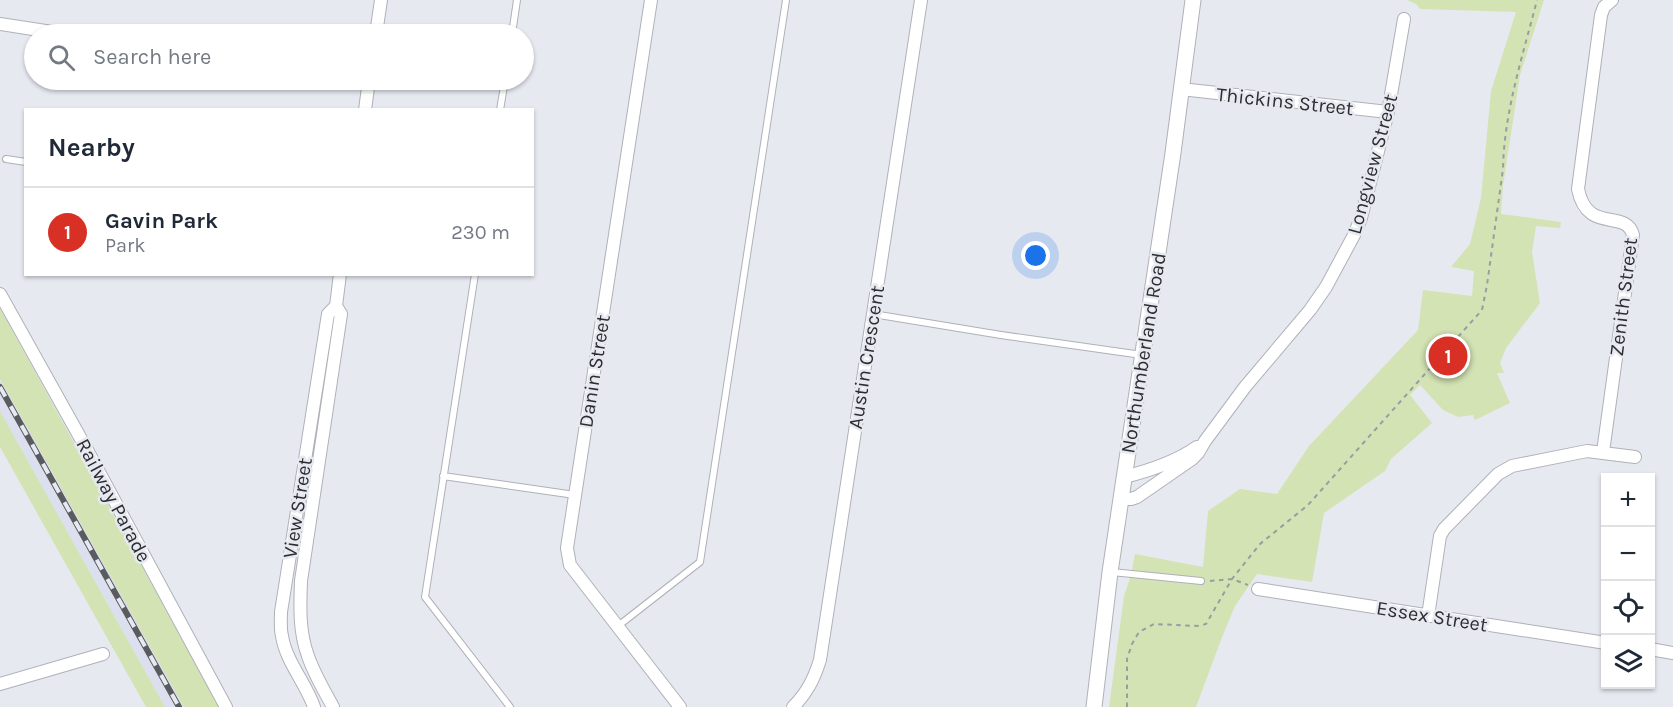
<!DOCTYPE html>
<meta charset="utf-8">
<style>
:root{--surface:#fff;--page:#f6f6f7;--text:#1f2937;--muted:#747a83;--line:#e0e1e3;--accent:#d93025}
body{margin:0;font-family:Karla,sans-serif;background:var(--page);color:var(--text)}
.controls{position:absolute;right:18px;bottom:18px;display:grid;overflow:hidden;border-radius:0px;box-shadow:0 2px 4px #0004}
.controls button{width:54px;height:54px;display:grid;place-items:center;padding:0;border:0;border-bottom:2px solid var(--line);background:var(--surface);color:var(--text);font:30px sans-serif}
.you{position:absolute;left:1036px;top:256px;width:21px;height:21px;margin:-15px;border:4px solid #fff;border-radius:50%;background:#1a73e8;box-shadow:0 0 0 9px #1a73e833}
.badge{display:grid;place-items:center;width:39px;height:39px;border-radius:50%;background:var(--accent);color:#fff;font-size:20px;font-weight:700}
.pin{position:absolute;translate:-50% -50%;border:3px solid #fff;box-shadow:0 2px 6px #0006}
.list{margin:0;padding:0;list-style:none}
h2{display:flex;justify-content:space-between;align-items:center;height:78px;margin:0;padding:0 24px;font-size:26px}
h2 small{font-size:20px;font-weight:400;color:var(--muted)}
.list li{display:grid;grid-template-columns:39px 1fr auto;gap:18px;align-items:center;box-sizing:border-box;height:90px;padding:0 24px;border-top:2px solid var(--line)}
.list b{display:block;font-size:22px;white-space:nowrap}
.list p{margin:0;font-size:20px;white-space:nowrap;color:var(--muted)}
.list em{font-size:20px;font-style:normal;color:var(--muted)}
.icon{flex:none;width:33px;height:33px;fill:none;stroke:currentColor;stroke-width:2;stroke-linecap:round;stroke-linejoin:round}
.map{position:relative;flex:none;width:1673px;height:707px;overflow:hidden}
.search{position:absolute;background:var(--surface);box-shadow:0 2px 4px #0004;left:24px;top:24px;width:510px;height:66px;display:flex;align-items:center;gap:15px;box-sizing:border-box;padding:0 21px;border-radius:33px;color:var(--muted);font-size:22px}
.panel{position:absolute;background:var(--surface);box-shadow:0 2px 4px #0004;left:24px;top:108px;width:510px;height:168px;border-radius:0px}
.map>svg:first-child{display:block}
</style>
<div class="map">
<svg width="1673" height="707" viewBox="0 0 1673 707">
<rect width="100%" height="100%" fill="#e7e9f1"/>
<path fill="#dbdfee" d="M 0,379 L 117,585 L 184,707 L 165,707 L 0,411 Z"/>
<path fill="#d3e3b4" d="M 1407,0 L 1544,0 L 1520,75 L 1503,186 L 1501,214 L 1561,222 L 1560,228 L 1536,226 L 1532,252 L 1540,303 L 1506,348 L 1500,363 L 1504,373 L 1497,373 L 1510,403 L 1475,420 L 1473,415 L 1458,417 L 1443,410 L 1420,385 L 1410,395 L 1432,423 L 1391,459 L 1385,471 L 1324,513 L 1312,582 L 1257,574 L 1235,606 L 1221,640 L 1196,707 L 1109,707 L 1124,596 L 1131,575 L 1135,554 L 1203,567 L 1208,511 L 1240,489 L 1277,494 L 1309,446 L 1418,330 L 1423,290 L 1472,296 L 1474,271 L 1451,267 L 1470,244 L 1481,198 L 1491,91 L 1516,12 L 1420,9 L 1416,4 Z
M 0,308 L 219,707 L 184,707 L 0,379 Z
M 0,411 L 165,707 L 146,707 L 0,447 Z"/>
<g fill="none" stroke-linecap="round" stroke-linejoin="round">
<g stroke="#afb1b9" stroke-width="8">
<path id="service" d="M 512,34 L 517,0
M 500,110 L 505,80
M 6,159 L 26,162
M 475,274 L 425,597 L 510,707
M 873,314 L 1001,335 L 1142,355
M 443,476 L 575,495
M 1112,572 L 1201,581
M 618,626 L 700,562 L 786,0"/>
</g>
<g stroke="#afb1b9" stroke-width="14">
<path id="minor" d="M 651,0 L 567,548 L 570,565 L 680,707
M 0,24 L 65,34
M 376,34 L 381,0
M 1181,89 L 1388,112
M 365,110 L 369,80
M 0,294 L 86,448 L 226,707
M 1603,452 L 1633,235 C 1626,208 1587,235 1578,189 L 1601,15 L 1604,7 L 1612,0
M 1124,477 C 1148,471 1176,462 1197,447
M 1121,499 L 1131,499 L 1137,497 L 1192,459 L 1198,453 L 1205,441 L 1245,387 L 1310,310 L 1326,287 L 1354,235 L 1361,218 L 1388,112 L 1404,19
M 1258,589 L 1606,643
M 1428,616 L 1440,536 L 1444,529 L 1498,474 L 1512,466 L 1587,451 L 1635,457
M 1650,649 L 1673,653
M 0,684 L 103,654
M 314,707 C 306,683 286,662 282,636 C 280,628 281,620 281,612 L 328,314 L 336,306 L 340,274
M 333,707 C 324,690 314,674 308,656 C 299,632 300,607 301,581 L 341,314 L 336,306
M 793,707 C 807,693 814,679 820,660 L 921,0"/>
</g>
<g stroke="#afb1b9" stroke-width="17">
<path id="tertiary" d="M 1094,707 L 1110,572 L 1173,153 L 1193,0"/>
</g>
<path stroke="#9b9ca2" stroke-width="2" stroke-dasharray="4.5 4.5" stroke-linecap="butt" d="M 1210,581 L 1232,579 L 1248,585
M 1127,707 L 1127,659 L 1132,644 L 1139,632 L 1154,624 L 1197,626 L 1206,624 L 1232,579 L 1260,544 L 1308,505 L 1482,310 L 1487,285 L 1503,169 C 1504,112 1523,55 1537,0"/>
<use href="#service" stroke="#fff" stroke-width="6"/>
<use href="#minor" stroke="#fff" stroke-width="12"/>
<use href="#tertiary" stroke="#fff" stroke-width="15"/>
<g stroke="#595b5f" stroke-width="6">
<path id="rail" d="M 0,387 L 179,707"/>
</g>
<use href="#rail" stroke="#e7e9f1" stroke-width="4" stroke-dasharray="11" stroke-linecap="butt"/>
</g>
<g text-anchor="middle" stroke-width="5" stroke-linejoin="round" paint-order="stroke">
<g font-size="20" fill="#2c2d30" stroke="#e7e9f1">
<text transform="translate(1285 101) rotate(6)" y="7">Thickins Street</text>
<text transform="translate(1372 164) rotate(-75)" y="7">Longview Street</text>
<text transform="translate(1623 297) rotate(-83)" y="7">Zenith Street</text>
<text transform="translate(1143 353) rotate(-81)" y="7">Northumberland Road</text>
<text transform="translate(866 357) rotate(-81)" y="7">Austin Crescent</text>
<text transform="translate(594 371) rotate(-81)" y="7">Danin Street</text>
<text transform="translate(114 500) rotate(62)" y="7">Railway Parade</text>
<text transform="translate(297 508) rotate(-81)" y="7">View Street</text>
<text transform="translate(1432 616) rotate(9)" y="7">Essex Street</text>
</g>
</g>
</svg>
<div class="controls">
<button>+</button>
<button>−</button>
<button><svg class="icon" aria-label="locate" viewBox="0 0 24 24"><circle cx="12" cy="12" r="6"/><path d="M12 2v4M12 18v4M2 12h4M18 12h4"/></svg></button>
<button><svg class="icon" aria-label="layers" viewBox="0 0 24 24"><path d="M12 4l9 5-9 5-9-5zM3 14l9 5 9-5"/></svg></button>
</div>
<div class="you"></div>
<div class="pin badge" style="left:1448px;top:356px">1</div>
<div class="search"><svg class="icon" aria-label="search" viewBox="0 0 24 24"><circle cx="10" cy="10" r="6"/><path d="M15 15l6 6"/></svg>Search here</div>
<section class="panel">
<h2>Nearby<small></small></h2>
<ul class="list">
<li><span class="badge">1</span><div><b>Gavin Park</b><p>Park</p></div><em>230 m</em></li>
</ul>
</section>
</div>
